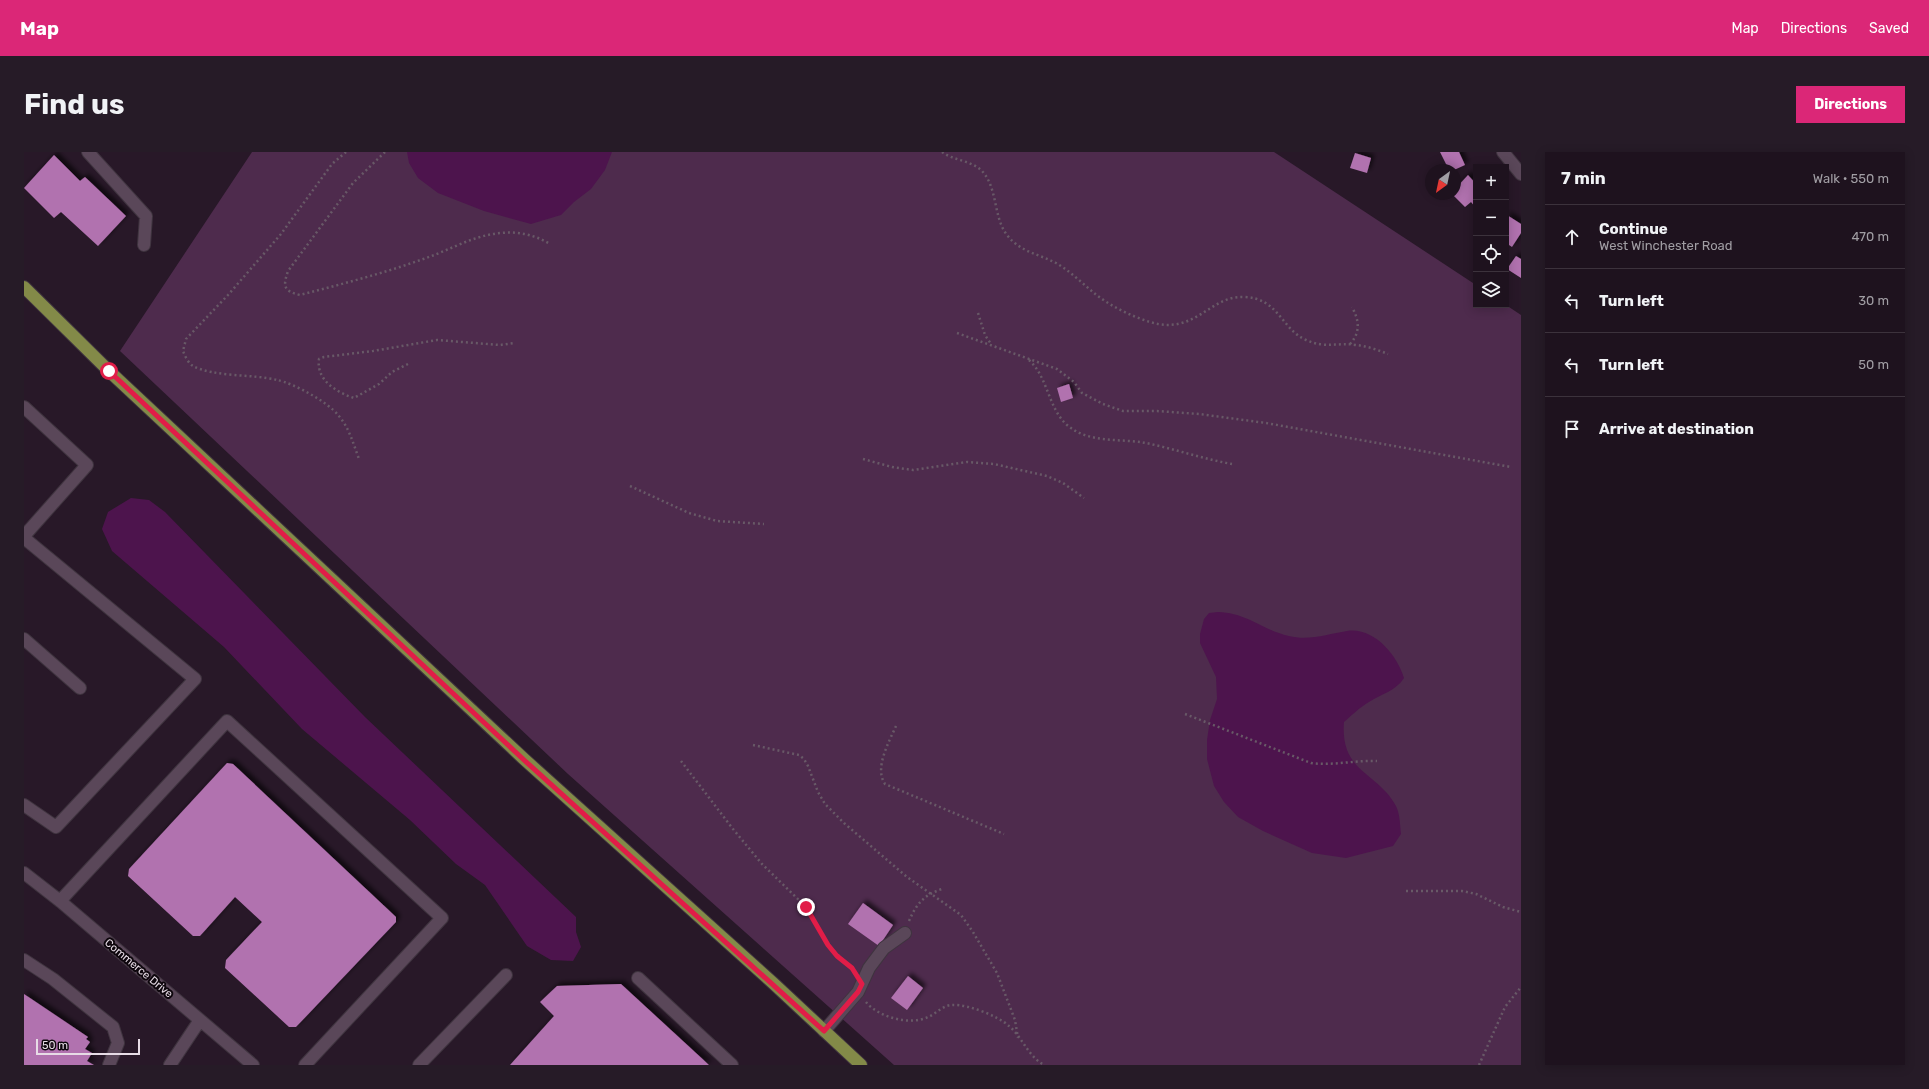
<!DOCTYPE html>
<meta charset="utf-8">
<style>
:root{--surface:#1e121e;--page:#261b27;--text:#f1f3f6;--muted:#a19ea4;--line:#3c323c;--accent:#db2777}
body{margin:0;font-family:Rubik,sans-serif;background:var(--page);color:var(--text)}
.controls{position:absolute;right:12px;top:12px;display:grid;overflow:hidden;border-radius:0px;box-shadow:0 2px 10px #0003}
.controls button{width:36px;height:36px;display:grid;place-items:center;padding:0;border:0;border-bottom:1px solid var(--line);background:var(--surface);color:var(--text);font:20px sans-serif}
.compass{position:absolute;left:1401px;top:12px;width:36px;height:36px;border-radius:50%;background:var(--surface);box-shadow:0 2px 10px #0003;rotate:213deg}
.scale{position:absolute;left:12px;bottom:10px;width:104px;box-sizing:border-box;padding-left:4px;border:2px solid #e7dce6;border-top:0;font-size:11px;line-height:14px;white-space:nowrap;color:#e7dce6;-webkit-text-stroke:3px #0d060c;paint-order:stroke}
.stop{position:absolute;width:12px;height:12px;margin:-9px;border:3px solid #e11d48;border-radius:50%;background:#fff}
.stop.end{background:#e11d48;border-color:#fff;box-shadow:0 1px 4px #0008}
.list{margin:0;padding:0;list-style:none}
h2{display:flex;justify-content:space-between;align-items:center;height:52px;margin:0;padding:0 16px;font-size:17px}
h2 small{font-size:13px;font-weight:400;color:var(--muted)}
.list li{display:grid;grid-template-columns:26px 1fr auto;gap:12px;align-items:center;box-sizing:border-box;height:64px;padding:0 16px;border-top:1px solid var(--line)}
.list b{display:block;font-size:15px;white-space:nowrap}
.list p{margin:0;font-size:13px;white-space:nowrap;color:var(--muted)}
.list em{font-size:13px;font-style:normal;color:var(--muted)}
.icon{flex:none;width:22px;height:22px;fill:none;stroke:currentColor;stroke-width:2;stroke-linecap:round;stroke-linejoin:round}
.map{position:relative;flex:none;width:1497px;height:913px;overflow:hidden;border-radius:0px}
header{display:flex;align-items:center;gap:24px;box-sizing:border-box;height:56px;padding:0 20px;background:var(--accent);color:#fff}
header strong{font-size:19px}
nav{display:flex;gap:22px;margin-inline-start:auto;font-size:14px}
.intro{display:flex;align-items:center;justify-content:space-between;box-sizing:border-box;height:96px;padding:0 24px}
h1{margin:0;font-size:28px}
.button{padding:10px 18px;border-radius:0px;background:var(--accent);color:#fff;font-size:14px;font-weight:700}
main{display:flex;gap:24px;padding:0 24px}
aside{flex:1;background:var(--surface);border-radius:0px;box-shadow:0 2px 10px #0003}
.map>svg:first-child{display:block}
</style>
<header>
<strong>Map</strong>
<nav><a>Map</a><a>Directions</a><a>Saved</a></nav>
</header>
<div class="intro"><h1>Find us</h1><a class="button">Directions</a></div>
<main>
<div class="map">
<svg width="1497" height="913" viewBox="0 0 1497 913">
<defs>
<filter id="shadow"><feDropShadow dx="3.5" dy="-3.5" stdDeviation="2" flood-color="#0009"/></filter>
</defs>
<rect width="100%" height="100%" fill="#281828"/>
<path fill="#4e2b4d" d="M 228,0 L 1250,0 L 1452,133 L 1452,153 L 1482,153 L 1497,163 L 1497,913 L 870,913 L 544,622 L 96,199 Z"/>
<path fill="#4d144d" d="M 383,0 L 588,0 L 581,18 L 567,37 L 550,50 L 537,63 L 507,72 L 460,59 L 414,41 L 394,26 L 385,11 Z
M 107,346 L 125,348 L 141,360 L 341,565 L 552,765 L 552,780 L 557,795 L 549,809 L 527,808 L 503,794 L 461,733 L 432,712 L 386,668 L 278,577 L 200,495 L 88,399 L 78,377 L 84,360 Z
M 1194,460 C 1224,461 1238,478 1265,484 C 1285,489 1304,482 1323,479 C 1350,475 1373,503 1380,526 C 1372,539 1357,542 1345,550 C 1335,556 1328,563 1320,570 C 1316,621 1353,619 1372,654 C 1376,662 1376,673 1377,682 L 1369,694 L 1322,706 L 1288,701 L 1239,679 L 1214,665 L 1200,650 L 1190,634 L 1183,607 L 1183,588 L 1186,568 L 1193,547 L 1192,525 L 1176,491 L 1176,482 L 1180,467 L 1185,461 Z"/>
<path fill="#b172af" filter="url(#shadow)" d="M 1416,0 L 1435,0 L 1441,13 L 1430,18 L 1425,18 Z
M 1331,1 L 1347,6 L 1343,21 L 1326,16 Z
M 30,3 L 56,29 L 61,25 L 102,64 L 74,94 L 37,60 L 30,66 L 0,36 Z
M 1444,23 L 1452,32 L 1452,56 L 1447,50 L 1441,55 L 1428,42 L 1431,42 L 1431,33 L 1433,35 Z
M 1483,63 L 1497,72 L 1497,81 L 1488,95 L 1482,91 Z
M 1492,104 L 1497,107 L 1497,126 L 1483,117 Z
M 1045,232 L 1049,246 L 1037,250 L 1033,236 Z
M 203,611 L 209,612 L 372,765 L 372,770 L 272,875 L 265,875 L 201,816 L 202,808 L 238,770 L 211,745 L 176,784 L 169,784 L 104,724 L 105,717 Z
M 839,751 L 869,773 L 855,794 L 824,772 Z
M 884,824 L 899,836 L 883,858 L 867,846 Z
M 597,832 L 685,913 L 486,913 L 530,864 L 516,850 L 533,834 Z
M 0,842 L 64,885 L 62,887 L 66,890 L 61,897 L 68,901 L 63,909 L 70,913 L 0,913 Z"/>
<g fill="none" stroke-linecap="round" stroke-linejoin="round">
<g stroke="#3f343f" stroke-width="14">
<path id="minor" d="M 64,0 L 122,64 L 120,93
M 1479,0 L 1497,22
M 0,255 L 63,313 L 0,384
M 0,386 L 171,527 L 32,675 L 0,653
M 0,487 L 56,536
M 0,721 L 36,749 L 229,913
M 36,749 L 203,569 L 418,766 L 281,913
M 0,808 L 29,827 L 89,875 L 94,891 L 85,913
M 614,826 L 708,913
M 800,879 L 834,840 L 845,816 L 860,796 L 881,781
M 146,913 L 176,868
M 395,913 L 482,823"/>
</g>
<g stroke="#3f343f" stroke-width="14">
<path id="major" d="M 0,135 L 85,219 L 500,607 L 749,831 L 837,913"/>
</g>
<path stroke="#685967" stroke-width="2.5" stroke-dasharray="2 3" stroke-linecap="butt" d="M 322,0 L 308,12 L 257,82 L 204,143 L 162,187 L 159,199 C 161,204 164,211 169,214 C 189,225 229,222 253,228 C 269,231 304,250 314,263 C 325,275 329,291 335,307
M 361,0 L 329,31 L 264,119 C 259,134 259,139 276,143 C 318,132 361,121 402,106 C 426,98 450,83 477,81 C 494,79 511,83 526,92
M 918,0 C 930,9 947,8 958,19 C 974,36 969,65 983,83 C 996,100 1015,102 1032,111 C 1046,119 1058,131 1070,141 C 1086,154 1107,164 1126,170 C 1171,184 1186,143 1220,145 C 1255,146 1257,177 1282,188 C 1302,197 1314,190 1332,193 C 1343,194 1354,198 1364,202
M 954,161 L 961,183 L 967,192
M 933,181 L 1033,217 L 1050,230 L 1058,241 L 1079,252 L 1099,259 L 1133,259 L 1175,262 L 1242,271 L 1487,315
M 1326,192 C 1337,180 1335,168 1328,155
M 1005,208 C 1024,225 1024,256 1043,273 C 1065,292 1096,286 1122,291 C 1151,297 1179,307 1208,312
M 384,212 L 368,220 L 355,232 L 330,246 C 312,240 292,228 295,207 L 300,205 L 349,199 L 413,188 L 476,193 L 490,191
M 839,307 L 868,315 L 889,318 L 943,310 L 970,312 L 1023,324 L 1039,331 L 1060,346
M 606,334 L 665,361 L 693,369 L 740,372
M 1161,562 L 1287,611 C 1309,614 1331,608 1353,609
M 872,574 C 865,590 850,616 861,632 L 980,682
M 729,593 L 775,603 L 780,607 L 784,614 L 794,640 L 801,652 L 820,671 L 883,725 L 937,763 L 949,780 L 973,821 L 991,868 L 994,886
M 657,609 L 709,677 L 738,712 L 782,755 L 804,793 L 831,820
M 1382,739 L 1438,739 L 1452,742 L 1479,755 L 1497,760
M 885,769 C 893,751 900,743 918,737
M 842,850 C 854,865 886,874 904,865 C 912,862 919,853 928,853 C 944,852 974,864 985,874 C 999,886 1003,903 1020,913
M 1455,913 L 1481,855 L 1497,835"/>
<use href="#minor" stroke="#5a4759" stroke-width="12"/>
<use href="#major" stroke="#838a48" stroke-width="12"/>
</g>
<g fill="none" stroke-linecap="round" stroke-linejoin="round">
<path stroke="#e11d48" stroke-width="5" d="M 85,219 L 500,608 L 800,879 L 834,840 L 838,832 L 828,816 L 813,804 L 804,793 L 782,755"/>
</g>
<g text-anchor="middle" stroke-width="4" stroke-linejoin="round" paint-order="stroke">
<g font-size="11" fill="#e7dce6" stroke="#0d060c">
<text transform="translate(115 816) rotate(40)" y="4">Commerce Drive</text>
</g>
</g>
</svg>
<div class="controls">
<button>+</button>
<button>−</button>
<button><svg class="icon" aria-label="locate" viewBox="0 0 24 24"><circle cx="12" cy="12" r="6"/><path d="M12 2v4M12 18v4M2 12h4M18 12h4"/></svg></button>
<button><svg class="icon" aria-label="layers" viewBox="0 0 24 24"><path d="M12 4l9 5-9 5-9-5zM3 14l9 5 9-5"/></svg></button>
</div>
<svg class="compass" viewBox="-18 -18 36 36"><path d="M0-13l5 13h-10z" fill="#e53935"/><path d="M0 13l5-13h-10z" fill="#a19ea4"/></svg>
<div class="scale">50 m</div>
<div class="stop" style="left:85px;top:219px"></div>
<div class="stop end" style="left:782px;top:755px"></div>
</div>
<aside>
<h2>7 min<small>Walk · 550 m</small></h2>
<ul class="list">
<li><svg class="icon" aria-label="ahead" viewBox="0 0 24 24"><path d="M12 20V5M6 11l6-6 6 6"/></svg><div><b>Continue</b><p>West Winchester Road</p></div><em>470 m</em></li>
<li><svg class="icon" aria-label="left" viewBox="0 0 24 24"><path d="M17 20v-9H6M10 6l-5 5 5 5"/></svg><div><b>Turn left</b></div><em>30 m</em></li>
<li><svg class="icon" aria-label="left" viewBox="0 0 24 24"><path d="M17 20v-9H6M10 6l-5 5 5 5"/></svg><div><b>Turn left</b></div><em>50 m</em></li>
<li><svg class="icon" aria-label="arrive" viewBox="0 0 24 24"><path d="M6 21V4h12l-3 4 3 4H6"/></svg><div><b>Arrive at destination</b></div></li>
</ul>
</aside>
</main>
